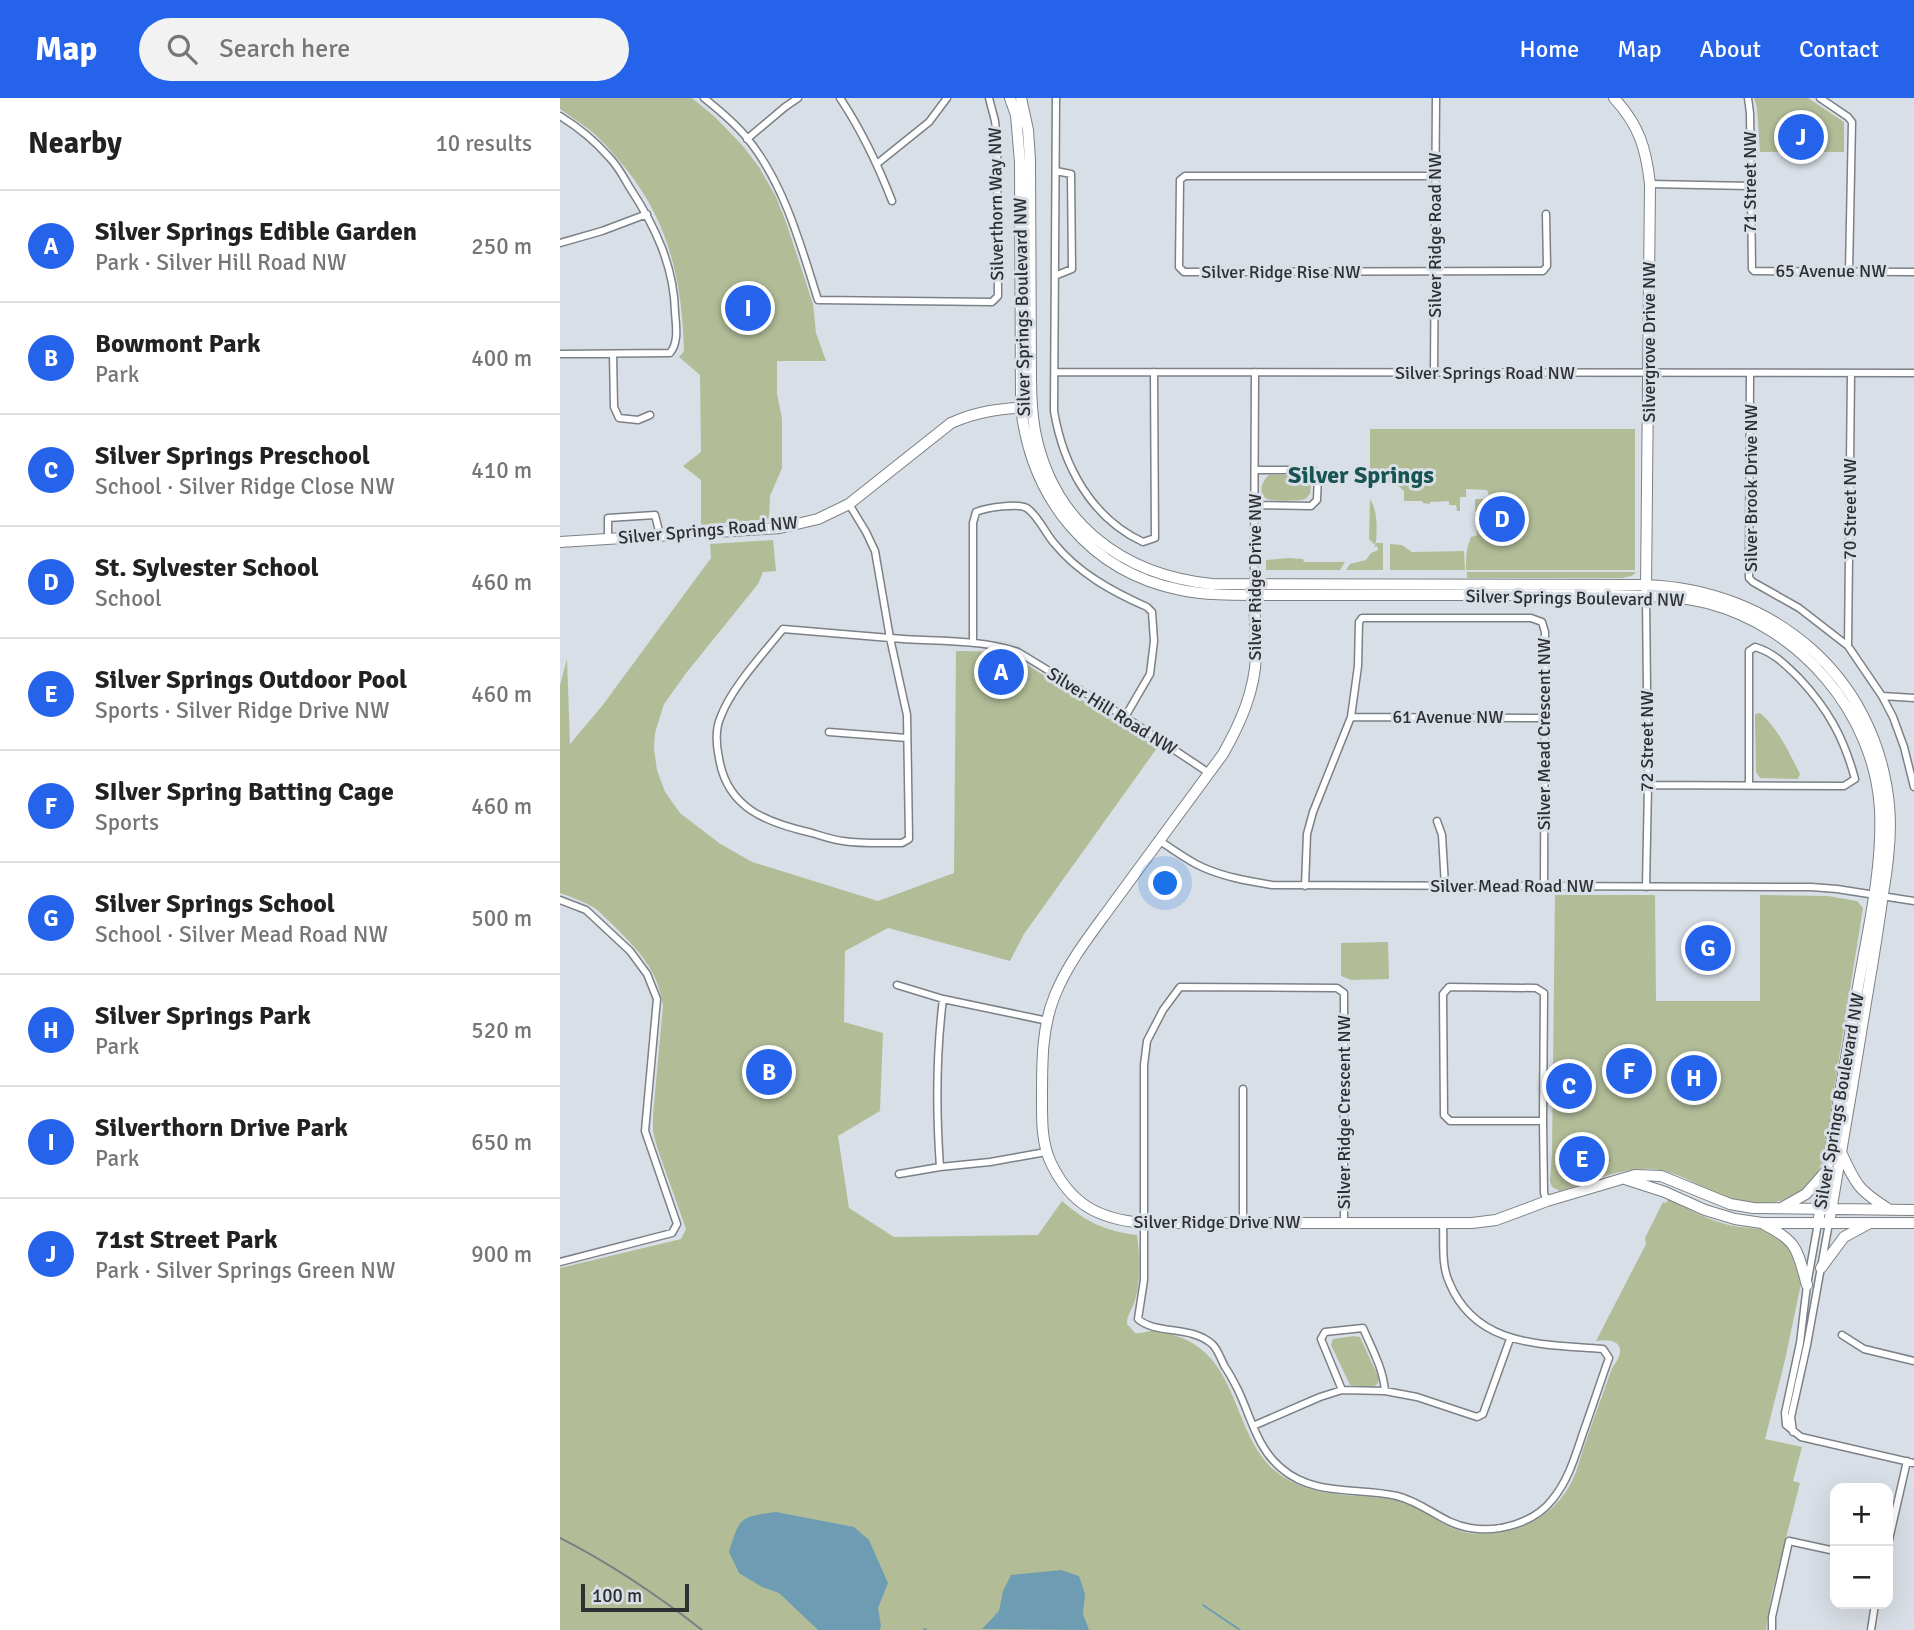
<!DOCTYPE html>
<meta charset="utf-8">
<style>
:root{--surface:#fff;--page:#f2f2f2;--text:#222;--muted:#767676;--line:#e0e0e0;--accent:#2563eb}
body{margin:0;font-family:Signika,sans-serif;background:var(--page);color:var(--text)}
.controls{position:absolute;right:21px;bottom:21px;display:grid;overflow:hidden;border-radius:14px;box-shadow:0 7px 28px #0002}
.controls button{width:63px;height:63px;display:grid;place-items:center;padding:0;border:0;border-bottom:2px solid var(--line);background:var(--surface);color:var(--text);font:35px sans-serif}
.scale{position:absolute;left:21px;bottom:18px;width:108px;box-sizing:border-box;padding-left:7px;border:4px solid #2d2f32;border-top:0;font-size:19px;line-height:24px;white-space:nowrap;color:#2d2f32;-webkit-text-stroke:5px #d9dfe6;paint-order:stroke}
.you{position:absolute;left:606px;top:786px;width:24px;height:24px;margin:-18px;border:5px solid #fff;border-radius:50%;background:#1a73e8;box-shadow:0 0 0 10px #1a73e833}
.badge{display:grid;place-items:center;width:46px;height:46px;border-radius:50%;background:var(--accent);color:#fff;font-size:23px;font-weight:700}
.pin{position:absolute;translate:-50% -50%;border:4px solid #fff;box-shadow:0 2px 7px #0006}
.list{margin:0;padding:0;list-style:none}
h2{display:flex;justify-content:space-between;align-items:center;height:91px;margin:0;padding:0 28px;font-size:30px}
h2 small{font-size:23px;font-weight:400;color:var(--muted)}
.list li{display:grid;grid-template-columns:46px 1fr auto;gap:21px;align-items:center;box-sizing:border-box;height:112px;padding:0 28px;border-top:2px solid var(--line)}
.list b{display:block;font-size:26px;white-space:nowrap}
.list p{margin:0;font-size:23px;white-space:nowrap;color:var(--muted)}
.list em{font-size:23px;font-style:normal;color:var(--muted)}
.icon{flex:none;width:38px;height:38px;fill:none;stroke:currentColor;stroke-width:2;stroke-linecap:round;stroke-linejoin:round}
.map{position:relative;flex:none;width:1354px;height:1532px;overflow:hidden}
header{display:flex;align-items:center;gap:42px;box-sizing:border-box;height:98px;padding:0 35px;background:var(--accent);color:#fff}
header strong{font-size:33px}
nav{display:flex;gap:38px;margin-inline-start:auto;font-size:24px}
.search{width:490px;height:63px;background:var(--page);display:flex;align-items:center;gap:18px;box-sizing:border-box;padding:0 24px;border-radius:38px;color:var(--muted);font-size:26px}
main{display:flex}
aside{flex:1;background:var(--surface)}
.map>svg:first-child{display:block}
</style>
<header>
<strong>Map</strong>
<div class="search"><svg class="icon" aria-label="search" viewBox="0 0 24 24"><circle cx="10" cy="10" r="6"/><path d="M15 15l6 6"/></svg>Search here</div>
<nav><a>Home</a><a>Map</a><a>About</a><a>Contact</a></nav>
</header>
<main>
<aside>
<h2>Nearby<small>10 results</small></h2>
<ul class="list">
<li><span class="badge">A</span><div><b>Silver Springs Edible Garden</b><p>Park · Silver Hill Road NW</p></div><em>250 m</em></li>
<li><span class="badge">B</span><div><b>Bowmont Park</b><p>Park</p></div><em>400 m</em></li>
<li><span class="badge">C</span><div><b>Silver Springs Preschool</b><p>School · Silver Ridge Close NW</p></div><em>410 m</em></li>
<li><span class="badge">D</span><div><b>St. Sylvester School</b><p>School</p></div><em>460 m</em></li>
<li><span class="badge">E</span><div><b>Silver Springs Outdoor Pool</b><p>Sports · Silver Ridge Drive NW</p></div><em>460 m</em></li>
<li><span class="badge">F</span><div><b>SIlver Spring Batting Cage</b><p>Sports</p></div><em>460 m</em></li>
<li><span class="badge">G</span><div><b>Silver Springs School</b><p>School · Silver Mead Road NW</p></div><em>500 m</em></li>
<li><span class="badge">H</span><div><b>Silver Springs Park</b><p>Park</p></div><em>520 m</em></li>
<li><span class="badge">I</span><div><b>Silverthorn Drive Park</b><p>Park</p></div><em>650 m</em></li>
<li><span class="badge">J</span><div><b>71st Street Park</b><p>Park · Silver Springs Green NW</p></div><em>900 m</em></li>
</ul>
</aside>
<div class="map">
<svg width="1354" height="1532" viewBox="0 0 1354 1532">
<rect width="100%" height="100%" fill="#d9dfe6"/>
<path fill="#b2bd98" d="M 0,0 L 132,0 L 155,19 L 182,47 L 199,69 L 216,99 L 227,127 L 253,206 L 256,235 L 266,263 L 217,263 L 217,295 L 222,321 L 222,370 L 210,398 L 209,421 L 141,427 L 141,382 L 123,368 L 141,354 L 140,277 L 119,259 L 124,253 C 122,184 110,127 67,72 C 56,59 44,44 31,33 C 21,25 10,18 0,11 Z
M 1194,0 L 1248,0 L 1284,24 L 1284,54 L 1200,54 L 1197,10 Z
M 810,331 L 1075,331 L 1075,472 L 906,472 C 906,457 906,452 911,439 L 916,438 L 917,436 L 915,416 L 918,416 L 918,414 L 915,414 L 915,401 L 928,401 L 929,397 L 927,392 L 906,391 L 906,399 L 900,399 L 900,413 L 897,413 L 896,407 L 889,407 L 889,403 L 870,404 L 870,406 L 863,405 L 862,403 L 844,403 L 844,393 L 836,386 L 829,385 L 810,385 Z
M 709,377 L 737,377 L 746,378 L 751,385 L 750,396 C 746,400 747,401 741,402 C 735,403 712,403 707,401 C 697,395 702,383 709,377 Z
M 810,401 C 818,414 817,430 816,445 L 823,445 L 823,472 L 786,472 L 790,466 L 806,462 L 811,455 L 818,452 L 817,448 L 814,449 L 816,445 L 814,446 L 809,441 Z
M 213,442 L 216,473 L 203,474 L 198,486 L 127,574 L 104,606 L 95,635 L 94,651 L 97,672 L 105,694 L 120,715 L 159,745 L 192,764 L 318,803 L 394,775 L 396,553 C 424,553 441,553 466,566 L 597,650 L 464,836 L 450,863 L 328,830 L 285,853 L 284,924 L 323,935 L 320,1013 L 278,1038 L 289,1110 L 334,1139 L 478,1137 L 502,1103 C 526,1124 545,1133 577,1137 C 580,1157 581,1187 574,1205 C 571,1214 567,1217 567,1226 L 575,1235 C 583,1236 589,1232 596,1233 C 605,1234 614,1237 622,1240 C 679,1263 673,1335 714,1372 C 750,1403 798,1394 841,1403 C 865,1408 882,1431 908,1435 C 950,1441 995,1421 1013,1381 C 1019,1368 1022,1353 1027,1340 C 1035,1317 1044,1293 1052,1270 C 1067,1251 1061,1239 1036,1243 L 1086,1146 L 1085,1140 L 1103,1104 L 1106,1105 L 1108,1101 C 1128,1111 1148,1122 1169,1127 C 1182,1130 1196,1129 1208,1133 C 1230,1141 1241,1164 1241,1186 L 1225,1262 L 1205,1341 L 1242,1349 L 1233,1383 L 1240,1385 L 1211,1499 L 1206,1532 L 0,1532 L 0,1170 L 121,1141 L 126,1131 L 98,1052 L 93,1034 L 93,1017 L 103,908 C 98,871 77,851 52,826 C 46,821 41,815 36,811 C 25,804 12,799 0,795 L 0,587 L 7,561 L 10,646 L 42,608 L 151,460 L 150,446 Z
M 830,446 L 842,447 L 852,454 L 904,453 L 905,472 L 830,472 Z
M 729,460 L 743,461 L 744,464 L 785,464 L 780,472 L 706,472 L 706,462 Z
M 907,474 L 1074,474 L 1076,475 L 1071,478 L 1062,480 L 907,480 Z
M 1200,615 C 1218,630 1229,655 1240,676 L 1238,681 L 1200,680 L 1196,674 L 1195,619 L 1195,616 Z
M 995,797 L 1095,797 L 1096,903 L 1200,903 L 1200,797 L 1268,798 L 1297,803 L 1303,810 L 1263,1061 C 1260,1069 1257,1079 1251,1085 C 1229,1110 1189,1109 1160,1097 C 1140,1089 1122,1076 1100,1072 C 1069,1066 1029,1084 1000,1093 L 992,1089 L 990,1083 L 992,1056 Z
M 828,844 L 829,881 L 791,882 L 781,878 L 781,845 Z
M 794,1238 L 800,1239 L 819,1280 L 818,1285 L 814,1289 L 790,1287 L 771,1247 L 773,1241 Z"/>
<path fill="#6e9db3" d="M 1045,1047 L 1050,1063 L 1015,1074 L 1011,1061 L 1035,1053 L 1035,1051 Z
M 216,1414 L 294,1429 L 309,1442 L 328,1485 L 318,1510 L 321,1528 L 320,1532 L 258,1532 L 219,1495 L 202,1489 L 179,1475 L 169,1454 C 180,1418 180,1419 216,1414 Z
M 501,1472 L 519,1478 L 525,1496 L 523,1516 L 529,1532 L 422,1531 L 439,1513 L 443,1493 L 451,1477 Z"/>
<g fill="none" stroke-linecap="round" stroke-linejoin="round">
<path stroke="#6e9db3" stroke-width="2" d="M 643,1507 L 680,1532
M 364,1531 L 366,1532"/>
<g stroke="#7b8187" stroke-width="9">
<path id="street" d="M 144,0 C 159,12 175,25 187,40 C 224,85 241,148 258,202 L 432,204 L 438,198 L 437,41 L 435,23 L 429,0
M 280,0 C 302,33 318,67 332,103
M 496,0 L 494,313 C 503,367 531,420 583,444 L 595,440 L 594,274
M 1188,0 L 1190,15 L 1192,171 L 1194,173 L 1354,174
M 1260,0 L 1288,19 L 1292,24 L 1289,174
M 0,18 C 18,29 35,43 49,59 C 58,68 64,80 70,90 C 95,128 114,168 115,214 C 116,228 119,244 110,255 L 0,256
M 187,41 L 225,9 L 238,0
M 318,65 L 369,24 L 387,0
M 496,73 L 511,76 L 512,171 L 497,177
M 875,78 L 625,78 L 620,82 L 619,169 L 624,174 L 983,173 L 987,168 L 986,116
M 1090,86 L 1190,88
M 0,145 L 42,133 L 87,116
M 53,256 L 54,309 L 59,320 L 78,322 L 90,317
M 496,274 L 1354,275
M 874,275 L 876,0
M 1190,275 L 1189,480 L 1193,484 L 1239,510 L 1288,548 L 1322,598 L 1333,619 L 1344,649 L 1354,689
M 289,406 L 306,434 L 315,453 L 330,540 C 372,544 417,540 458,554 L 565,619 L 649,675
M 695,407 L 751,408 L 757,402 L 758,377 L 753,372 L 696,372
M 48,440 L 48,420 L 95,417 L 100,437
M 694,486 L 695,274
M 1086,498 L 1088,687 L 1086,789
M 223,531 L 330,540 L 347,617 L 349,741 L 342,745 C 323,745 302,746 283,743 C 273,742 262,738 252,735 C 208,725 167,711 159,660 C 156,646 155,631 161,618 C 172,589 204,555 223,531 Z
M 413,545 L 413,425 L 416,414 C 425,410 460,404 468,411 C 478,418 486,436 494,445 C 518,475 553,494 587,509 L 592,514 L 594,543 L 590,576 L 565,619
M 1288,548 L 1291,275
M 1322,598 L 1354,600
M 791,619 L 985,620
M 269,634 L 347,640
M 1088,687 L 1284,688 L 1295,681 C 1284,640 1268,611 1239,580 C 1226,567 1213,554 1195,549 L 1189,553 L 1189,687
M 877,723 L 882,737 L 885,788
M 600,743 C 614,752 627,762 642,769 C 664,779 688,783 712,787 L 1251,789 L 1277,791 L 1354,803
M 745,788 L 747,736 L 753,714 L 791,619 L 798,568 L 799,524 L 802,520 L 971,520 L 982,524 L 985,534 L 984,788
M 0,802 L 26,812 L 70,853 L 87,876 L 97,901 L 85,1033 L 117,1126 L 112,1135 L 0,1164
M 337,887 L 383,901
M 889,889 L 976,890 L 984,895 L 983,1023 L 890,1023 L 884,1017 L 883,896 Z
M 983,1023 L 984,1095 L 987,1103
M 486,1054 L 430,1064 L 380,1069 C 376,1013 376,957 383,901 L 488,923
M 339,1076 L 380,1069
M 683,1124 L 683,991
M 784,1125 L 784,895 L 777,890 L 620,889 L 603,912 L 587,943 L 584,967 L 584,1182 L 578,1221 C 596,1237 631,1227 652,1246 C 658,1251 661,1262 665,1269 C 670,1276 674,1284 678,1292 C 691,1319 697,1350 721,1370 C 754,1399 798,1389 837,1398 C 865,1405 883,1426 910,1430 C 938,1435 974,1425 992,1402 C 1008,1383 1015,1359 1023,1335 C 1032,1310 1040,1285 1049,1260 L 1043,1251 C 983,1246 916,1250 889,1184 C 881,1166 884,1144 883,1125
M 1258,1125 L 1247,1187 L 1240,1245 L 1225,1315 L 1226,1327 L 1241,1339 L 1354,1365
M 1282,1237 L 1304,1251 L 1354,1263
M 782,1292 L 761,1241 L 765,1234 L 803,1230 C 812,1251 823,1270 825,1293
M 693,1328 L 760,1299 L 782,1292 L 825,1293 L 857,1299 L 917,1319 L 923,1316 L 950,1241
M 1233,1334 L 1231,1319 L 1247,1247 L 1269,1125
M 1328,1446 L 1347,1363
M 1212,1532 L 1212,1519 L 1229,1443 L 1275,1453
M 1311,1532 L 1315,1506"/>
</g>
<g stroke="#7b8187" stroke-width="12">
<path id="secondary" d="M 450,0 L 456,17 L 460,64 L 461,309 C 471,400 529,474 621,492 C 645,497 671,497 695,497 C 732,497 770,497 807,497 C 889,497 970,497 1052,497 C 1084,498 1116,497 1147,505 C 1240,529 1314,615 1320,711 C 1323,772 1307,835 1297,895 C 1284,972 1271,1048 1258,1125
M 461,0 L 468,32 L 470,62 L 471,280 C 471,298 472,316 475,333 C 493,425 562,477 652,486 L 1086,487 C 1213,492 1316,577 1329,707 C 1332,737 1328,767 1323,796 C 1319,824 1315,852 1310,880 C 1297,962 1283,1043 1269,1125
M 1054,0 C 1079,27 1086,50 1090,86 L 1086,490
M 0,444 L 220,430 L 258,421 L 289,406 L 391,325 C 418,313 439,311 468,309
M 694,490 C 694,513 696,535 696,557 C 695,593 680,626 663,656 C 626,706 589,756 552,807 C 531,836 509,863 495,897 C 482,928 482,963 482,997 C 482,1020 481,1044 491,1065 C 511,1107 539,1121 583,1125 L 912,1125 L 936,1122 L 987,1103 L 1075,1077 L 1101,1078 L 1170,1106 L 1193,1110 L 1354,1112
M 1281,1054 C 1296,1087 1298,1092 1330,1112
M 1065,1081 L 1105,1094 L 1145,1112 L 1175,1121 L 1202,1125 L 1354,1125
M 1223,1109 L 1246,1096 L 1267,1072
M 1205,1127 C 1239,1144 1237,1153 1247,1187
M 1261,1170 L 1284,1139 L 1308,1126"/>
</g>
<use href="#street" stroke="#fff" stroke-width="6"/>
<use href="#secondary" stroke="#fff" stroke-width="10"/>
<path stroke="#7b7f84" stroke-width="2" d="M 0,1440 C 51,1466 97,1497 142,1532"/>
</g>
<g text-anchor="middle" stroke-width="6" stroke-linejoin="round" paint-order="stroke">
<g font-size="18" fill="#2d2f32" stroke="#d9dfe6">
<text transform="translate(1190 84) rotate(-90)" y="6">71 Street NW</text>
<text transform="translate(436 106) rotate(-91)" y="6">Silverthorn Way NW</text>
<text transform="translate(875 137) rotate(-90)" y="6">Silver Ridge Road NW</text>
<text x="1271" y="179">65 Avenue NW</text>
<text x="721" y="180">Silver Ridge Rise NW</text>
<text transform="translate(462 209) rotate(-91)" y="6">Silver Springs Boulevard NW</text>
<text transform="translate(1089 244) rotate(-90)" y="6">Silvergrove Drive NW</text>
<text x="925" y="281">Silver Springs Road NW</text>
<text transform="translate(1191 390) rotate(-90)" y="6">Silver Brook Drive NW</text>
<text transform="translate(1290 411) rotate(-90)" y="6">70 Street NW</text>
<text transform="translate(148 432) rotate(-5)" y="6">Silver Springs Road NW</text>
<text transform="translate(695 479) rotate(-90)" y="6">Silver Ridge Drive NW</text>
<text transform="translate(1015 500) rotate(1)" y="6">Silver Springs Boulevard NW</text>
<text transform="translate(552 613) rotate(32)" y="6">Silver Hill Road NW</text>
<text x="888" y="625">61 Avenue NW</text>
<text transform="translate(984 636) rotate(-90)" y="6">Silver Mead Crescent NW</text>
<text transform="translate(1087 643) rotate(-90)" y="6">72 Street NW</text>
<text x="952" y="794">Silver Mead Road NW</text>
<text transform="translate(1279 1003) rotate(-80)" y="6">Silver Springs Boulevard NW</text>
<text transform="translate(784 1014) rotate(-90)" y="6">Silver Ridge Crescent NW</text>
<text x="657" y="1130">Silver Ridge Drive NW</text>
</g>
<g font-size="24" font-weight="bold" fill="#185452" stroke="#d9dfe6">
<text x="801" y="385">Silver Springs</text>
</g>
</g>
</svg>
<div class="controls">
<button>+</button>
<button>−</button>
</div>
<div class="scale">100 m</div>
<div class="you"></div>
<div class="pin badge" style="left:441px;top:574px">A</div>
<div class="pin badge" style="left:209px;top:974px">B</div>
<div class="pin badge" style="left:1009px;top:988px">C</div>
<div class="pin badge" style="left:942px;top:421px">D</div>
<div class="pin badge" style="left:1022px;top:1061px">E</div>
<div class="pin badge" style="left:1069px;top:973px">F</div>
<div class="pin badge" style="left:1148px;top:850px">G</div>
<div class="pin badge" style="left:1134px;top:980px">H</div>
<div class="pin badge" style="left:188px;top:210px">I</div>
<div class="pin badge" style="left:1241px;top:39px">J</div>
</div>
</main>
